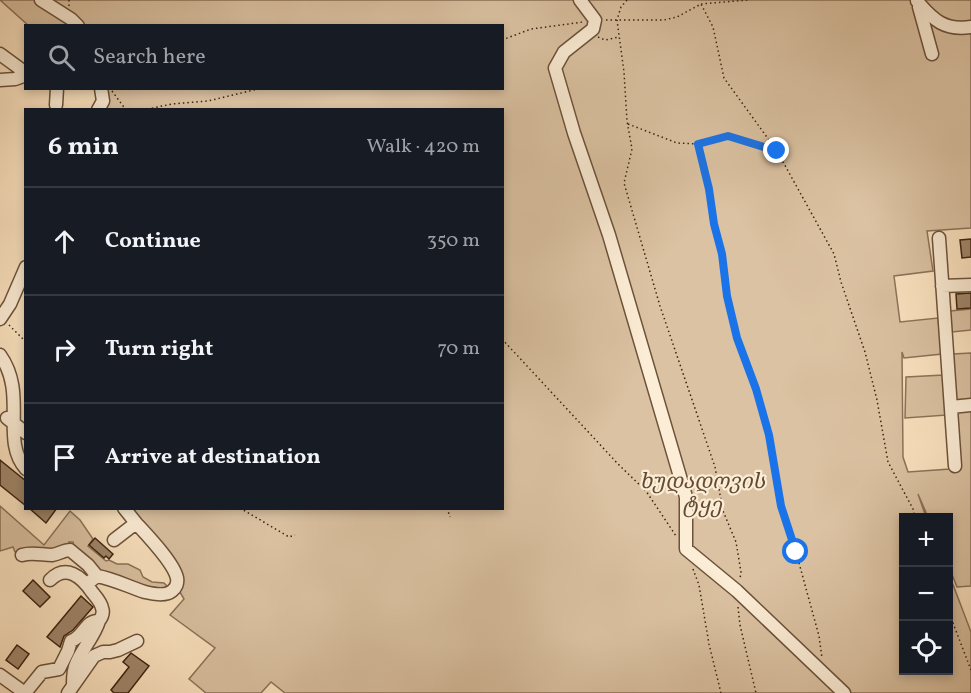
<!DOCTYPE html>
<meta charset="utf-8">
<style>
:root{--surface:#171b24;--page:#242831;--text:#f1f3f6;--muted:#9ea1a6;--line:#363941}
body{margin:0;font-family:Vollkorn,"Noto Serif Georgian",serif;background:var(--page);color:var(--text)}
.controls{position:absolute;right:18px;bottom:18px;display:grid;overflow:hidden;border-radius:0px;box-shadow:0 3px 9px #0003}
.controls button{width:54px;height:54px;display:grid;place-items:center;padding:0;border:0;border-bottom:2px solid var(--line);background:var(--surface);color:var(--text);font:30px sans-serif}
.stop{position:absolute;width:18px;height:18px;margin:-14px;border:4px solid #1a73e8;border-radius:50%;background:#fff}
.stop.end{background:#1a73e8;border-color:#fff;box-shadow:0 2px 6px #0008}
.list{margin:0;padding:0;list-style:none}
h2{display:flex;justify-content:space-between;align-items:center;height:78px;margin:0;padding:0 24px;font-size:26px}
h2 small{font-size:20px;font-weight:400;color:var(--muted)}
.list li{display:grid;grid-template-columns:39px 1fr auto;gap:18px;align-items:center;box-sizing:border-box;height:108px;padding:0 24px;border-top:2px solid var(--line)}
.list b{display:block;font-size:22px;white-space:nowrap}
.list em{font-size:20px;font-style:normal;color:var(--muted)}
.icon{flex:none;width:33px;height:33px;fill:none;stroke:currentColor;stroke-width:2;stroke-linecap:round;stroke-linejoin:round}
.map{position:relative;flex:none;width:971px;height:693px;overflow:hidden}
.search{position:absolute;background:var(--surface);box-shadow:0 3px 9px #0003;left:24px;top:24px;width:480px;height:66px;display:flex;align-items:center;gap:15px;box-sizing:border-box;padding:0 21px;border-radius:0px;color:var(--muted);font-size:22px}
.panel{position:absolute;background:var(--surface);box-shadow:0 3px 9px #0003;left:24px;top:108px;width:480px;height:402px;border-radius:0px}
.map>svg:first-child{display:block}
</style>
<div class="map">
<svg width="971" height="693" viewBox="0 0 971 693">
<rect width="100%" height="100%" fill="#fbe3c0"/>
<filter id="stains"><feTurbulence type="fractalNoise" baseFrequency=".00333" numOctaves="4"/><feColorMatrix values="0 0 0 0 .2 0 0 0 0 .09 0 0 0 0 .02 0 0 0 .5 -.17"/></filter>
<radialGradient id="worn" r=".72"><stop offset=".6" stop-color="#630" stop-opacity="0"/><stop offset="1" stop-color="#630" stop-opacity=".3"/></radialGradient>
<path fill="#dbc2a2" stroke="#8c7258" stroke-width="1.5" d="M 0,0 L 971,0 L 971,228 L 927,231 L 933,271 L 894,276 L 900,322 L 938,318 L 942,354 L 904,358 L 902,352 L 903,457 L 908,472 L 950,469 L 947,415 L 905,418 L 906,377 L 944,375 L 953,354 L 971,353 L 971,586 L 957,587 L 949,567 L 948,518 L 928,517 L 918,494 L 926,517 L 904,518 L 904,670 L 948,670 L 949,574 L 971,632 L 971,693 L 285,693 L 271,682 L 261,693 L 206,693 L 189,679 L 215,648 L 170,615 L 184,599 L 132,509 L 502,508 L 502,110 L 104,109 L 107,100 L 95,89 L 502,88 L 502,26 L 29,26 Z
M 971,309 L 971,330 L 952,332 L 950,311 Z
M 0,506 L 44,545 L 70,511 L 80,520 L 93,539 L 88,546 L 106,561 L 109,560 L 117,564 L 128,564 L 140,570 L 143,577 L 152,582 L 164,583 L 168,587 L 163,590 L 154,590 L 100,574 L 74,546 L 73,542 L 69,542 L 68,546 L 62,549 L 32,549 L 15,552 L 13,547 L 0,551 Z"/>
<path fill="#a0866b" stroke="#3d220e" stroke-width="1.5" d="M 971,239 L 971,257 L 962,258 L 960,240 Z
M 971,293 L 971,308 L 957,309 L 956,294 Z
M 0,460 L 26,481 L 26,506 L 0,485 Z
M 29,508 L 57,508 L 46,523 Z
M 95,538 L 113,554 L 109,559 L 106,556 L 104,558 L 89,545 Z
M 33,580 L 50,597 L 40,607 L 23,591 Z
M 81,596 L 93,607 L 73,630 L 64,636 L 60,647 L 47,637 Z
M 17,645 L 29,654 L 18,669 L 6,660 Z
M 131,653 L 149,666 L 128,693 L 114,693 L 111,690 L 129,667 L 123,662 Z"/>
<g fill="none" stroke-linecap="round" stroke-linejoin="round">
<g stroke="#6c523a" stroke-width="15">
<path id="minor" d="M 41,0 L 71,19 L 78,26
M 580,0 L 595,20 L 593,29 L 564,52 L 555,68 L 574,133 L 609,235 L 686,497 L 686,549 L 737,591 L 844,693
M 917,1 C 933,20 945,31 971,27
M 919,7 L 932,54
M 0,54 L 26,73
M 0,80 L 15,79 L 26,75
M 56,105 L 57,88
M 98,110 L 103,101 L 101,88
M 939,238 L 955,466
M 942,286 L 971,285
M 0,319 L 10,304 L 26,267
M 0,355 C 28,394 0,440 26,469
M 951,407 L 971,405
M 7,418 L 26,433
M 124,508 L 136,523
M 22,555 C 32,552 42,555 52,555 C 59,554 64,550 70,550 L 88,565 L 97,576
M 87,584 L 97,576 C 114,579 129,587 145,592 C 153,594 166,596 172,591 C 176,588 178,583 177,578 C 174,563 147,535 136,523 L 114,540
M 0,675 L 25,693
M 73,684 C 73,677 73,670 76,664 C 82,649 94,637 99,621
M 25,693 L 42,672 L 59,669 L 68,651 L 71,641 C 84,637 85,620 99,621 C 102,617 104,613 102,608 C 101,602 96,597 92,592 C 81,576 66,564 50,580
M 68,693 L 94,656 L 103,652 L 110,652 L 118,650 L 137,641"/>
</g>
<path stroke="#3d220e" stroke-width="1.5" stroke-dasharray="1.5 3" stroke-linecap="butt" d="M 69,0 L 69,6
M 627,0 L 621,7 L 617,20 L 624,72 L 627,121 L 632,149 L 624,183 L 660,306 L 715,467 L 723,511 L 736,542 L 741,572 L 740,579
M 701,4 L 748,0
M 606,20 L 664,20 L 677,17 L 701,4 L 713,27 L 724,78 L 777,151 L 834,254 L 841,282 L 865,352 L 877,400 L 888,462 L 913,509 L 915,518
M 598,37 L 605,40 L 619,37
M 502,40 L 531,29 L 583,22
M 112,91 L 126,110
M 143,110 L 172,104 L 208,101 L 262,88
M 628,124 L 677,143 L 698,144 L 728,136 L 776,151
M 698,144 L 709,189 L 714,224 L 722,254 L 727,296 L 737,338 L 756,389 L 769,435 L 781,506 L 796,552 L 819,636 L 822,658
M 9,325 L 26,342
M 502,339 L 618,464 L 646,491 L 676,536
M 240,508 L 289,537 L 295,535
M 447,508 L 450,517
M 693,569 L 699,585 L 709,644 L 721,693
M 738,607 L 740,625 L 756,693
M 948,610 L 971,670"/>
<use href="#minor" stroke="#fcedd6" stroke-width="12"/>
</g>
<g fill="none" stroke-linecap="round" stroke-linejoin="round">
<path stroke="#1a73e8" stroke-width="8" d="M 777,151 L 728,136 L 698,144 L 709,189 L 714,224 L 722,254 L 727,296 L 737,338 L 756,389 L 769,435 L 781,506 L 796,552"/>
</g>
<g text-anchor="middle" stroke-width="4.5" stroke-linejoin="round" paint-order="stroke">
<g font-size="21" font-style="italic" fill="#644a33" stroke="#fcedd6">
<text x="702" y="488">ხუდადოვის<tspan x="702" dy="24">ტყე</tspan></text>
</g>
</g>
<rect width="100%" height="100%" filter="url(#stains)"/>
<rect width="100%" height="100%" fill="url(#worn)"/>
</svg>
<div class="controls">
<button>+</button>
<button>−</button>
<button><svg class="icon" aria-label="locate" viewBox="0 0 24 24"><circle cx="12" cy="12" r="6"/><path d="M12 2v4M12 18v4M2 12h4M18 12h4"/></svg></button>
</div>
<div class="stop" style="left:796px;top:552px"></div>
<div class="stop end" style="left:777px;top:151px"></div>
<div class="search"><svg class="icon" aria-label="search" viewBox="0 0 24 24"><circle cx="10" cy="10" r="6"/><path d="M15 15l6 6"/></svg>Search here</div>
<section class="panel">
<h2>6 min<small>Walk · 420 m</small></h2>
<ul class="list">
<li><svg class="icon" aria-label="ahead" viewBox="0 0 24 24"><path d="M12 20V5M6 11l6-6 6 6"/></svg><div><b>Continue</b></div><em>350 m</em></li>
<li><svg class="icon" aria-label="right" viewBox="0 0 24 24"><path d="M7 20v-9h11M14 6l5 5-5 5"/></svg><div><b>Turn right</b></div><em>70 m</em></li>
<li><svg class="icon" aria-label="arrive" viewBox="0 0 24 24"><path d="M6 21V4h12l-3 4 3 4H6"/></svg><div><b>Arrive at destination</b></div></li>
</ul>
</section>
</div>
